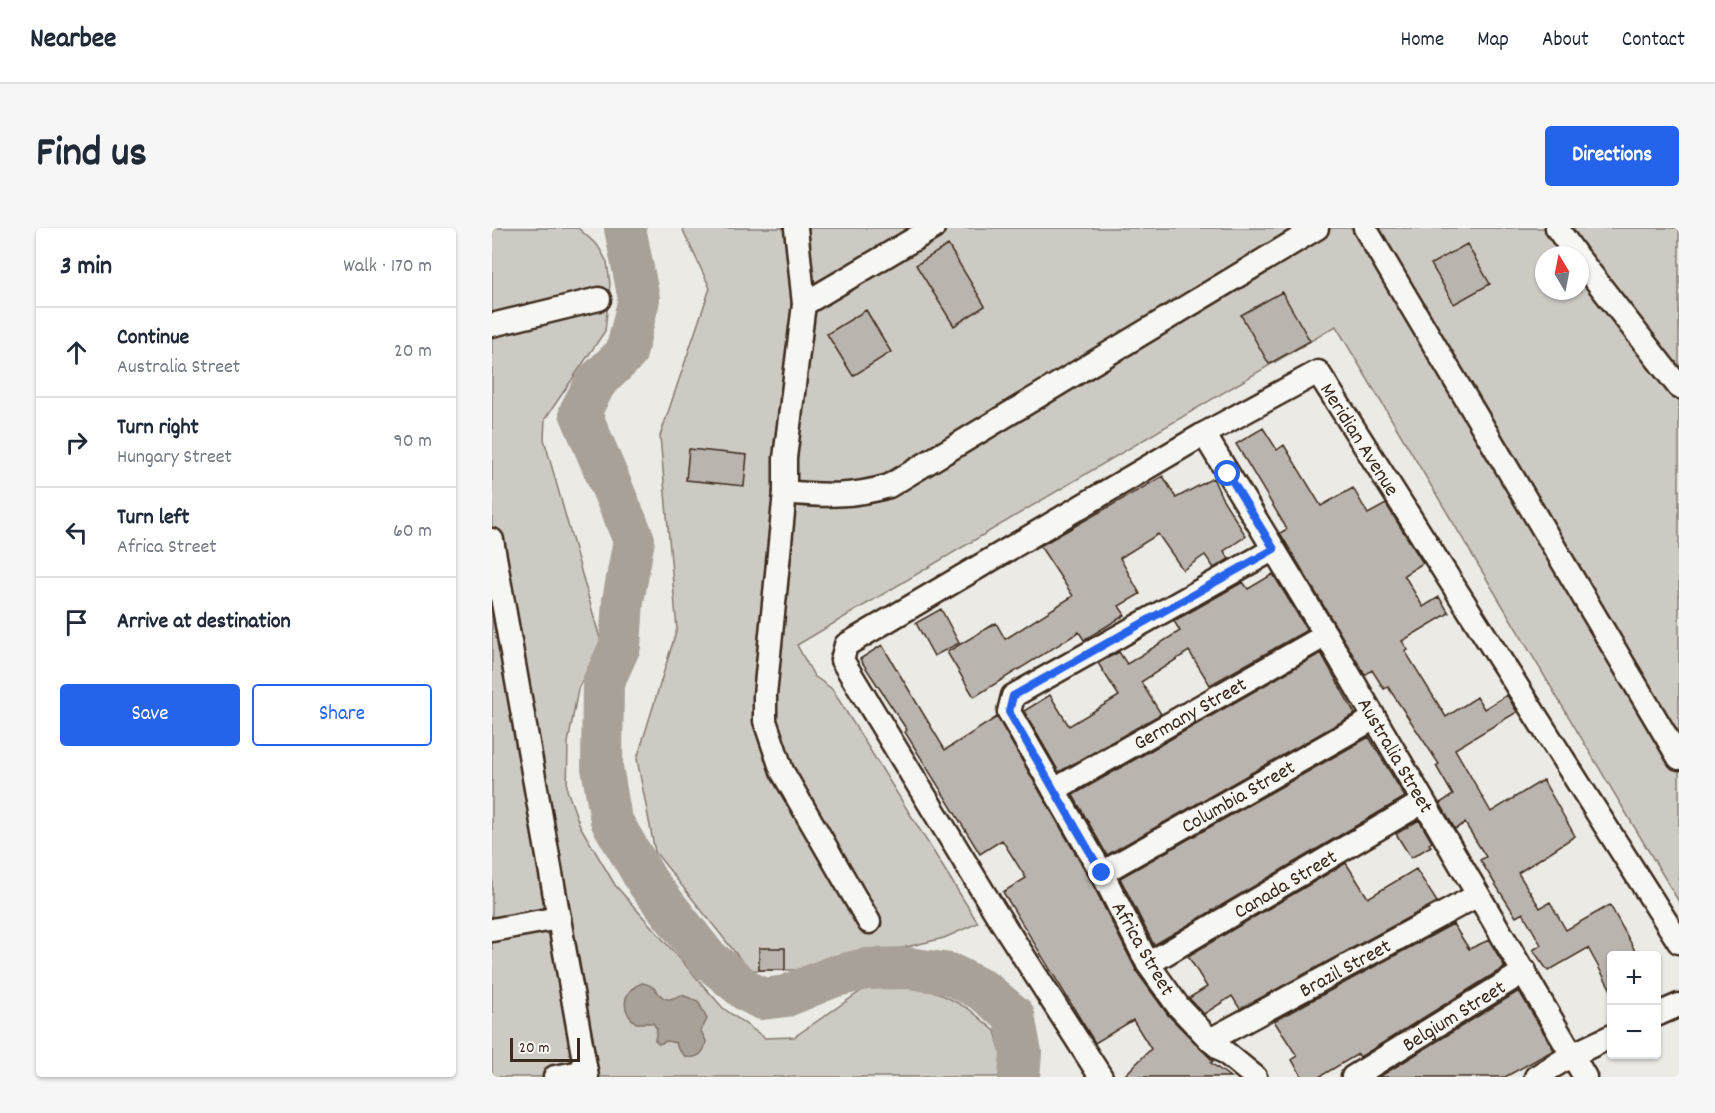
<!DOCTYPE html>
<meta charset="utf-8">
<style>
:root{--surface:#fff;--page:#f6f6f7;--text:#1f2937;--muted:#747a83;--line:#e0e1e3;--accent:#2563eb}
body{margin:0;font-family:Dekko,sans-serif;background:var(--page);color:var(--text)}
.controls{position:absolute;right:18px;bottom:18px;display:grid;overflow:hidden;border-radius:6px;box-shadow:0 2px 4px #0004}
.controls button{width:54px;height:54px;display:grid;place-items:center;padding:0;border:0;border-bottom:2px solid var(--line);background:var(--surface);color:var(--text);font:30px sans-serif}
.compass{position:absolute;left:1043px;top:18px;width:54px;height:54px;border-radius:50%;background:var(--surface);box-shadow:0 2px 4px #0004;rotate:350deg}
.scale{position:absolute;left:18px;bottom:15px;width:70px;box-sizing:border-box;padding-left:6px;border:3px solid #3b2a1e;border-top:0;font-size:16px;line-height:21px;white-space:nowrap;color:#3b2a1e;-webkit-text-stroke:4px #f6f6f2;paint-order:stroke}
.stop{position:absolute;width:18px;height:18px;margin:-14px;border:4px solid #2563eb;border-radius:50%;background:#fff}
.stop.end{background:#2563eb;border-color:#fff;box-shadow:0 2px 6px #0008}
.list{margin:0;padding:0;list-style:none}
h2{display:flex;justify-content:space-between;align-items:center;height:78px;margin:0;padding:0 24px;font-size:26px}
h2 small{font-size:20px;font-weight:400;color:var(--muted)}
.list li{display:grid;grid-template-columns:39px 1fr auto;gap:18px;align-items:center;box-sizing:border-box;height:90px;padding:0 24px;border-top:2px solid var(--line)}
.list b{display:block;font-size:22px;white-space:nowrap}
.list p{margin:0;font-size:20px;white-space:nowrap;color:var(--muted)}
.list em{font-size:20px;font-style:normal;color:var(--muted)}
.actions{display:flex;gap:12px;padding:18px 24px}
.actions a{flex:1;padding:14px 0;border:2px solid var(--accent);border-radius:6px;text-align:center;font-size:21px;color:var(--accent)}
.actions .main{background:var(--accent);color:#fff}
.icon{flex:none;width:33px;height:33px;fill:none;stroke:currentColor;stroke-width:2;stroke-linecap:round;stroke-linejoin:round}
.map{position:relative;flex:none;width:1187px;height:849px;overflow:hidden;border-radius:6px}
header{display:flex;align-items:center;gap:36px;box-sizing:border-box;height:84px;padding:0 30px;background:var(--surface);border-bottom:2px solid var(--line)}
header strong{font-size:28px}
nav{display:flex;gap:33px;margin-inline-start:auto;font-size:21px}
.intro{display:flex;align-items:center;justify-content:space-between;box-sizing:border-box;height:144px;padding:0 36px}
h1{margin:0;font-size:42px}
.button{padding:15px 27px;border-radius:6px;background:var(--accent);color:#fff;font-size:21px;font-weight:700}
main{display:flex;gap:36px;padding:0 36px}
aside{flex:1;background:var(--surface);border-radius:6px;box-shadow:0 2px 4px #0004}
.map>svg:first-child{display:block}
</style>
<header>
<strong>Nearbee</strong>
<nav><a>Home</a><a>Map</a><a>About</a><a>Contact</a></nav>
</header>
<div class="intro"><h1>Find us</h1><a class="button">Directions</a></div>
<main>
<aside>
<h2>3 min<small>Walk · 170 m</small></h2>
<ul class="list">
<li><svg class="icon" aria-label="ahead" viewBox="0 0 24 24"><path d="M12 20V5M6 11l6-6 6 6"/></svg><div><b>Continue</b><p>Australia Street</p></div><em>20 m</em></li>
<li><svg class="icon" aria-label="right" viewBox="0 0 24 24"><path d="M7 20v-9h11M14 6l5 5-5 5"/></svg><div><b>Turn right</b><p>Hungary Street</p></div><em>90 m</em></li>
<li><svg class="icon" aria-label="left" viewBox="0 0 24 24"><path d="M17 20v-9H6M10 6l-5 5 5 5"/></svg><div><b>Turn left</b><p>Africa Street</p></div><em>60 m</em></li>
<li><svg class="icon" aria-label="arrive" viewBox="0 0 24 24"><path d="M6 21V4h12l-3 4 3 4H6"/></svg><div><b>Arrive at destination</b></div></li>
</ul>
<div class="actions"><a class="main">Save</a><a>Share</a></div>
</aside>
<div class="map">
<svg width="1187" height="849" viewBox="0 0 1187 849">
<rect width="100%" height="100%" fill="#ebeae5"/>
<filter id="ink" filterUnits="userSpaceOnUse"><feTurbulence type="fractalNoise" baseFrequency=".0167" numOctaves="2"/><feDisplacementMap in="SourceGraphic" scale="12" xChannelSelector="R" yChannelSelector="G"/><feConvolveMatrix kernelMatrix="1 2 1 2 8 2 1 2 1" color-interpolation-filters="sRGB"/></filter>
<g filter="url(#ink)">
<path fill="#cdcac4" stroke="#847a71" stroke-width="1.5" fill-rule="evenodd" d="M 0,0 L 86,0 L 106,18 L 115,34 L 118,56 L 113,103 L 53,191 L 52,211 L 109,414 L 86,461 L 76,515 L 75,562 L 88,598 L 123,657 L 231,780 L 273,810 L 302,809 L 375,759 L 411,759 L 445,764 L 477,781 L 503,803 L 510,829 L 507,849 L 0,849 Z
M 190,0 L 1187,0 L 1187,674 L 844,98 L 305,417 L 322,448 L 340,461 L 486,695 L 452,710 L 318,742 L 257,742 L 163,624 L 145,531 L 185,401 L 168,208 L 218,60 ZM 1052,27 L 1088,27 L 1088,63 L 1052,63 Z"/>
<path fill="#a8a198" stroke="#7c7167" stroke-width="1.5" d="M 150,755 C 164,756 168,771 175,771 C 179,772 186,768 190,767 L 206,773 L 215,791 L 209,803 L 214,813 C 213,825 206,831 194,829 L 186,821 L 184,815 L 175,813 L 167,816 L 163,812 L 165,801 L 161,795 L 144,795 C 128,782 130,763 150,755 Z"/>
<g fill="none" stroke-linecap="round" stroke-linejoin="round">
<path stroke="#a8a198" stroke-width="42" d="M 133,0 L 147,71 L 134,125 L 104,154 L 88,184 L 142,312 L 131,373 L 128,418 L 111,455 L 110,539 L 119,592 L 156,655 L 214,729 L 255,763 L 270,771 L 294,768 L 340,749 L 374,741 L 416,740 L 458,746 L 492,763 L 522,788 L 529,825 L 527,849"/>
</g>
<path fill="#bab4ae" stroke="#3b2a1e" stroke-width="1.5" d="M 975,16 L 998,56 L 962,76 L 939,36 Z
M 456,17 L 493,78 L 462,98 L 424,37 Z
M 790,64 L 818,113 L 777,136 L 749,87 Z
M 374,82 L 399,124 L 361,148 L 335,106 Z
M 771,200 L 785,222 L 792,217 L 829,278 L 861,260 L 876,286 L 894,276 L 931,335 L 912,347 L 931,379 L 947,369 L 957,385 L 910,413 L 916,422 L 913,423 L 954,489 L 985,469 L 992,481 L 1015,467 L 1025,484 L 963,521 L 999,584 L 1051,552 L 1083,608 L 1026,645 L 1048,680 L 1058,674 L 1074,702 L 1118,677 L 1146,728 L 1119,728 L 1119,762 L 1096,720 L 1056,743 L 1041,722 L 1049,717 L 1031,685 L 1024,689 L 988,632 L 994,629 L 973,595 L 963,601 L 948,575 L 961,567 L 944,538 L 947,536 L 896,459 L 892,461 L 880,442 L 873,447 L 788,305 L 795,301 L 744,216 Z
M 197,221 L 255,227 L 252,258 L 194,252 Z
M 671,248 L 684,270 L 721,250 L 730,270 L 754,308 L 732,323 L 737,331 L 722,340 L 713,327 L 691,342 L 666,306 L 628,330 L 648,366 L 627,378 L 633,387 L 592,412 L 587,404 L 482,469 L 455,424 L 504,395 L 513,411 L 515,410 L 581,368 L 548,318 Z
M 781,346 L 815,402 L 718,457 L 697,423 L 649,454 L 669,486 L 567,544 L 532,483 L 558,467 L 577,498 L 627,468 L 606,435 L 627,424 L 635,436 L 688,403 L 682,393 L 751,354 L 756,361 Z
M 449,381 L 467,415 L 442,428 L 424,395 Z
M 390,417 L 453,522 L 505,489 L 598,651 L 645,744 L 676,787 L 721,833 L 719,835 L 738,849 L 631,849 L 659,821 L 641,792 L 603,815 L 511,664 L 534,650 L 510,612 L 488,626 L 413,504 L 415,502 L 368,431 Z
M 829,425 L 863,486 L 615,627 L 581,567 Z
M 877,509 L 913,569 L 662,717 L 628,650 Z
M 927,592 L 940,614 L 937,616 L 939,618 L 919,630 L 904,606 Z
M 854,635 L 876,670 L 924,641 L 945,674 L 748,781 L 740,768 L 712,786 L 697,770 L 715,759 L 696,728 Z
M 961,696 L 977,721 L 997,712 L 1013,739 L 868,829 L 866,826 L 827,849 L 810,849 L 800,832 L 805,828 L 782,793 Z
M 267,720 L 293,720 L 293,742 L 267,742 Z
M 1027,763 L 1062,822 L 1013,849 L 887,849 Z"/>
<g fill="none" stroke-linecap="round" stroke-linejoin="round">
<g stroke="#3b2a1e" stroke-width="27">
<g id="street">
<path d="M 304,0 L 312,76 L 293,230 L 293,264 L 273,467 L 273,493 L 290,543 L 377,694"/>
<path d="M 873,0 L 1187,530"/>
<path d="M 1065,0 L 1084,27"/>
<path d="M 1088,32 L 1187,159"/>
<path d="M 312,76 L 441,0"/>
<path d="M 0,97 L 107,71"/>
<path id="s1" d="M 712,206 L 834,407 L 1093,849"/>
<path d="M 293,264 C 331,268 361,269 397,258 L 825,0"/>
<path d="M 0,312 L 95,849"/>
<path id="s2" d="M 562,562 L 834,407"/>
<path id="s3" d="M 610,645 L 881,491"/>
<path d="M 0,702 L 67,690"/>
<path id="s4" d="M 656,736 L 931,574"/>
<path d="M 1164,787 L 1187,777"/>
<path id="s5" d="M 718,812 L 986,667"/>
<path d="M 63,849 L 94,843"/>
<path id="s6" d="M 609,849 L 504,685 L 350,432 L 354,417 L 712,206 L 826,144 L 1187,714"/>
<path d="M 763,849 L 718,812 L 686,778 L 656,736 L 610,645 L 517,484 L 521,468 L 782,321"/>
<path id="s7" d="M 861,849 L 1033,743"/>
<path d="M 1044,849 L 1080,827 L 1120,808"/>
</g>
</g>
<use href="#street" stroke="#f6f6f2" stroke-width="22"/>
</g>
</g>
<g fill="none" stroke-linecap="round" stroke-linejoin="round" filter="url(#ink)">
<path stroke="#2563eb" stroke-width="8" d="M 610,645 L 517,484 L 521,468 L 782,321 L 736,246"/>
</g>
<g text-anchor="middle" stroke-width="4.5" stroke-linejoin="round" paint-order="stroke">
<g font-size="21" fill="#3b2a1e" stroke="#f6f6f2">
<text dy="7" stroke="none"><textPath href="#s6" startOffset="1131">Meridian Avenue</textPath></text>
<text dy="7" stroke="none"><textPath href="#s2" startOffset="156">Germany Street</textPath></text>
<text dy="7" stroke="none"><textPath href="#s1" startOffset="374">Australia Street</textPath></text>
<text dy="7" stroke="none"><textPath href="#s3" startOffset="156">Columbia Street</textPath></text>
<text dy="7" stroke="none"><textPath href="#s4" startOffset="159">Canada Street</textPath></text>
<text transform="translate(652 720) rotate(60)" y="7">Africa Street</text>
<text dy="7" stroke="none"><textPath href="#s5" startOffset="153">Brazil Street</textPath></text>
<text dy="7" stroke="none"><textPath href="#s7" startOffset="118">Belgium Street</textPath></text>
</g>
</g>
</svg>
<div class="controls">
<button>+</button>
<button>−</button>
</div>
<svg class="compass" viewBox="-18 -18 36 36"><path d="M0-13l5 13h-10z" fill="#e53935"/><path d="M0 13l5-13h-10z" fill="#747a83"/></svg>
<div class="scale">20 m</div>
<div class="stop" style="left:736px;top:246px"></div>
<div class="stop end" style="left:610px;top:645px"></div>
</div>
</main>
